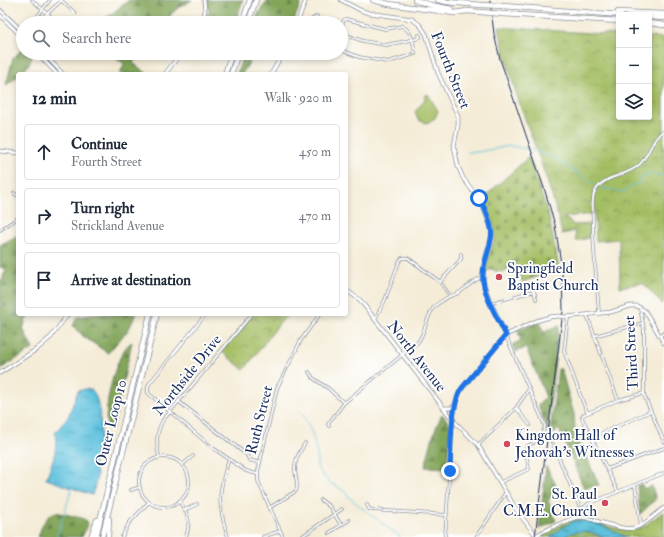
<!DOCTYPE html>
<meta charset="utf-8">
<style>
:root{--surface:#fff;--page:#f6f6f7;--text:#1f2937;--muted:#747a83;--line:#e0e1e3}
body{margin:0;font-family:"IM FELL Double Pica",serif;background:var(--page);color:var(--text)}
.controls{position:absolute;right:12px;top:12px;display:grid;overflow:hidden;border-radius:4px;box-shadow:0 2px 6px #0003}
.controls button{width:36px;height:36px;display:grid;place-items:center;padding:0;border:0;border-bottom:1px solid var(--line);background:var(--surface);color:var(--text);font:20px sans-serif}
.stop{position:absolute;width:12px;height:12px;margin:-9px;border:3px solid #1a73e8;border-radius:50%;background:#fff}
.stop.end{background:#1a73e8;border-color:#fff;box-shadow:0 1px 4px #0008}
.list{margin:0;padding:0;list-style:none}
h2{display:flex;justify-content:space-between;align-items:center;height:52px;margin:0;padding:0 16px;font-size:17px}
h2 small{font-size:13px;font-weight:400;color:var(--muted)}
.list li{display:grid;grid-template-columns:26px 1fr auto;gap:12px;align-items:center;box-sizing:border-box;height:56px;margin:0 8px 8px;padding:0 8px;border:1px solid var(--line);border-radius:4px}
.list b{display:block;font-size:15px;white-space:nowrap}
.list p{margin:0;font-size:13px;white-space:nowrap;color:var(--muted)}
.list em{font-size:13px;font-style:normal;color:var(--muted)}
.icon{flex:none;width:22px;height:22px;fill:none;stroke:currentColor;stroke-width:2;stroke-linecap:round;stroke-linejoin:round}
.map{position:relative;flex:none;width:664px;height:537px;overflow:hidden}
.search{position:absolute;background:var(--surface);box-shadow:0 2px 6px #0003;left:16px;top:16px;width:332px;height:44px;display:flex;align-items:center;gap:10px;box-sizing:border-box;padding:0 14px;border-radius:22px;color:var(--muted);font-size:15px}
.panel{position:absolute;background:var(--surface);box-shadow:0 2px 6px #0003;left:16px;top:72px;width:332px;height:244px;border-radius:4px}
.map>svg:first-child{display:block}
</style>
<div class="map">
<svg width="664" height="537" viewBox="0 0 664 537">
<defs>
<pattern id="forest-firs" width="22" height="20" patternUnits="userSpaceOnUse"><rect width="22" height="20" fill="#83a55a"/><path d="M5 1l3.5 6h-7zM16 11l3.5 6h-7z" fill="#6a874e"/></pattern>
<pattern id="cemetery-stones" width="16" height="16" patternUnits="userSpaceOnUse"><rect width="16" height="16" fill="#a4be64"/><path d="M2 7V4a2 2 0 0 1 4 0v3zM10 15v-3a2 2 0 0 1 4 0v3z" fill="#859b56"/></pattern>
<pattern id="park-crowns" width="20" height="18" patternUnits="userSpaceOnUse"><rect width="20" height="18" fill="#a4be64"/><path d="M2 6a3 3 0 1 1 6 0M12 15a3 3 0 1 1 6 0" fill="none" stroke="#859b56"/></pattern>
<pattern id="water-ripples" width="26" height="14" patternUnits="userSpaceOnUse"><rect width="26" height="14" fill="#5ec1dd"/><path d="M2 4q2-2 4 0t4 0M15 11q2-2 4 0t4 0" fill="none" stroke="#4d9db6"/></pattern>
</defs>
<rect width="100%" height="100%" fill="#fff"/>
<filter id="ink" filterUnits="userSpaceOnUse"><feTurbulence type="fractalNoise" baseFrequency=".025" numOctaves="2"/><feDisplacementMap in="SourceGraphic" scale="8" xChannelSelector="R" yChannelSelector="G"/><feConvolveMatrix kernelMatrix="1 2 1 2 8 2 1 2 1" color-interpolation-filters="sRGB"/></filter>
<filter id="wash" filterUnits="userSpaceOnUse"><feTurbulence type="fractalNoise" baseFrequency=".012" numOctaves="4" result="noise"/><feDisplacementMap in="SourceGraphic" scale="16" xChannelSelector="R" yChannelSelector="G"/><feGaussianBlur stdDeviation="0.9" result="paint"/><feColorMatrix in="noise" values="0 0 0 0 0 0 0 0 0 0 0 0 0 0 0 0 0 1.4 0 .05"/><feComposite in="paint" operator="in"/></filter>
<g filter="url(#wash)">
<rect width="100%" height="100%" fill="#f4ecd7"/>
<path fill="#a4be64" stroke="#607661" d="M 428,94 L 438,111 L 435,118 L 427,123 L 418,120 L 415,112 L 425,99 L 424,96 Z"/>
<path fill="url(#forest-firs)" stroke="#4f6a5c" d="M 129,0 L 192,0 C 184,4 167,13 168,23 L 108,23 L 106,18 Z
M 206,0 L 243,0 L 235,23 L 205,23 L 209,11 Z
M 268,0 L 302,0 L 293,23 L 254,23 L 259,12 Z
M 22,49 L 23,49 L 23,53 L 30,53 L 32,55 C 31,64 27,68 20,74 L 18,74 L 16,78 L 6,85 L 13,58 Z
M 120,53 L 139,53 L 133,63 L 148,74 L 120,74 L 124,64 L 122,62 L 116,59 Z
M 244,53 L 255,53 L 242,74 L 237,74 Z
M 18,235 L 18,314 L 31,314 L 26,320 L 23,329 L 33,349 L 0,369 L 0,281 L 2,280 L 6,269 L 0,267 L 0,245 Z
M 98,314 L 136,314 L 129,329 L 108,353 L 84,337 L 73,326 L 77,317 Z
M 540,322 L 543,332 L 559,325 L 547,431 L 538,405 L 546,397 L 526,348 L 516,352 L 512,345 L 521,340 L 517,330 Z
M 132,342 L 113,427 L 107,426 C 103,409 116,350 132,342 Z
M 558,369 L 561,369 L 574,414 L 575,431 L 599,485 L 584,488 L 559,429 L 553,435 L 550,431 Z
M 442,414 L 450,424 L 447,468 L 425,467 L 434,432 Z
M 546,466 L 559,491 L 548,500 L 556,521 L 539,529 Z
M 641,484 L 645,489 L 652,486 L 656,499 L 640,514 L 637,486 Z
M 56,512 L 82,518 L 87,521 L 88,524 L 82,537 L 38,537 C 41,528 45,515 56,512 Z"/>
<path fill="url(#cemetery-stones)" stroke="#607661" d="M 529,157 L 549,217 L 559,269 L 522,282 L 518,267 L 502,272 L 500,271 L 497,272 L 493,269 L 486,271 C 487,260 490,251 494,240 C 498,230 487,208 482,199 Z"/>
<path fill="url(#park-crowns)" stroke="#607661" d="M 499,27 L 619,35 L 619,117 L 649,117 L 649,37 L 664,38 L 664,301 L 662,304 L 643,283 L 620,287 L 619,239 L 596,241 L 594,202 L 591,202 L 592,214 L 564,217 L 574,225 L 590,224 L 589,238 L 576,241 L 575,231 L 562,234 C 547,163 511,98 499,27 Z
M 253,314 L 289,314 L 279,324 L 244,370 L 221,351 Z
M 664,511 L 664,537 L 542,537 L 542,535 C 551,531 569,519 579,518 C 585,518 594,522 600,524 C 637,534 634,534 664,511 Z"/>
<path fill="url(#water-ripples)" stroke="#3c789e" d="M 85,389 L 92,390 C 100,398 102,430 100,441 C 98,447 95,452 94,459 C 93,465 96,468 97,474 C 97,481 94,488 92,495 L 46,479 C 52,461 58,453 55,433 L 68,417 L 78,391 Z
M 574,521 C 589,518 612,531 627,537 L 604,537 L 593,533 L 581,531 L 571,533 L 564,537 L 550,537 L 562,528 Z"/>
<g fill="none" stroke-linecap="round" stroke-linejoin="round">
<path stroke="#5ec1dd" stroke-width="1" d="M 532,150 L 553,157 L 597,186
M 468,152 L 478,152 L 509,146 L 529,149
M 601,188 L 624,192 L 629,187 L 640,182 L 642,176 L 646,176 L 647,173 L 664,176
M 299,411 L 302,413 L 312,433 L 317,454 L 317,466 L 320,472 L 329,482 L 346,492 L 349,497 L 357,504 L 400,537
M 580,530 L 581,537
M 57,537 L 72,488"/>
</g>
</g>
<g filter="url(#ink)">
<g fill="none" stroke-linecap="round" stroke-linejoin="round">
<g stroke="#888e9a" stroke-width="3.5">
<path id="street" d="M 32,0 L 58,23
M 61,0 L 75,13
M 32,23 L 50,0
M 37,23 L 62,0
M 310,23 L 311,20 L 317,16
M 341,28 L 344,20 L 346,19 L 385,29 L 402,26 C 413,32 413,43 415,54 L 388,62 L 359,57 L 341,50
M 341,33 L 363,41 L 386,45 L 416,39 L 420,37 L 419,35
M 14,193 L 18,196
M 0,230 L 18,218
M 440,282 L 461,259 L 461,254
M 491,303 L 534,291 L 536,299
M 640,308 L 644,330 L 644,395 L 664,442
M 599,313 C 597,285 594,258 593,230 C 593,220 592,209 593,199 C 593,194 595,190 599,186 C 608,175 627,176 639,165 C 650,155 652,137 664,131
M 206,314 L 149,384 L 148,387 L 148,393 L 213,448 L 246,471 L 257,474
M 587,315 L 618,400
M 568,317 L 564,351 L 584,405 L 588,413
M 375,319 L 385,300 L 399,262 L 402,258 L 408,258 L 440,282 L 450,296 C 464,294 470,280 483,277
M 594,336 L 643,323
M 660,336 L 664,333
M 309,372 L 313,378 L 329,389 L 344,403
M 178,401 L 247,455 L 249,460 L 260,463
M 516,408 L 530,425
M 329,426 L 328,424 L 344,403 L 418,342 C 426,331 426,317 434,307 C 439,302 445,299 450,296
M 591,438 L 651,411
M 552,442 L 582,512 L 583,517
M 478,445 L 516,408 L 529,389
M 159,457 C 156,443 156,433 163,420 L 252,314
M139 482a25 25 0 1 1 50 0a25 25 0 1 1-50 0Z
M 182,465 L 193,456
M 607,469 L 664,448
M 501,482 L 529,469 L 525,449 L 528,446 L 541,438 L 545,426 L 543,421 L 506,336
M 635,486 L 641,525
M 131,490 L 140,487
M 618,492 L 582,418 L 583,415 L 618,400 L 644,393
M 321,500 L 330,507 L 341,525
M 179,501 C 189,515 191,521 186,537
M 367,505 L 369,509 L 373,510 L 447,515
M 269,508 L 296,491 C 299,485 295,476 295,469 C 295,458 300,452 305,443
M 185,510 L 197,504
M 581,510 L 588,504 L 664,473
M 329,533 L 349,520
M 122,537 L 129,523 L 149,502
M 228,537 C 217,503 218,492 229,459
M 263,537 L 280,531
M 283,537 L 258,481 L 258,471 L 277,388 L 301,340 L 320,314
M 301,537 L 342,509
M 445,537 L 453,420
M 476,537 L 506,492"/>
</g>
<g stroke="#888e9a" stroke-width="4.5">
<path id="secondary" d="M 341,0 L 360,10 L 369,13 L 412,19 L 420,25 L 426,34 L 438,73 L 458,116 L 458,125 L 454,146 L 458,166 L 463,178 L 481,202 L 492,230 L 491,240 L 484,263 L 483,281 L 489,299 L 506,335
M 0,10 L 23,32
M 0,15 L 23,38
M 200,23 L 205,12 L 204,0
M 297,23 L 306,0
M 37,53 L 57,74
M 43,53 L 63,74
M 165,74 L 181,53
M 271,74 L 283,53
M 0,151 L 18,153
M 346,290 L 360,300 L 453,420 L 478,445 L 517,511 L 537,537
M 566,317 L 611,312 L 630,306 L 637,306 L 645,311 L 664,343
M 0,373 L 37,349 L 51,337 L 68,314
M 443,408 L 451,408 L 455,406
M 453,420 L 456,402 L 460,391 L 506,335 L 536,321 L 550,317 L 558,316
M 533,537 C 542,532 570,518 579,517 C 586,517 594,520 600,522 C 637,533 635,531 664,508"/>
</g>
<g stroke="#888e9a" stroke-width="6">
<path id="highway" d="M 373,0 L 389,4 L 454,13 L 467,11
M 415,0 L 431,5 L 452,9
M 438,0 L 447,2 L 481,5
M 503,6 L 621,15
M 465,11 L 481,12
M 618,12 L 664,14
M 503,14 L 619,21
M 649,17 L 664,18
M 242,23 L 250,0
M 248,23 L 256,0
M 649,23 L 664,25
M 225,74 L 232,53
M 231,74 L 238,53
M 91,537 L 97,520
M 96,537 L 150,314
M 102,537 L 157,314
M 108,537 L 109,519"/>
</g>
<use href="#street" stroke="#fff" stroke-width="2"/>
<use href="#secondary" stroke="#fff" stroke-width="3"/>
<use href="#highway" stroke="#fff" stroke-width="4.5"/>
<path stroke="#1b2f5e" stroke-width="1" d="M 490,0 L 494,34 L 500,59 L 545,191 L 555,225 L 562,270 L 563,311 L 535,537"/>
<g stroke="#888e9a" stroke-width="4.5" stroke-linecap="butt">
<path id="secondary-bridge" d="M 558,316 L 566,317"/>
</g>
<g stroke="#888e9a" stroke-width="6" stroke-linecap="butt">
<path id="highway-bridge" d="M 481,5 L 503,6
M 481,12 L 503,14"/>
</g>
<use href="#secondary-bridge" stroke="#fff" stroke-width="3"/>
<use href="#highway-bridge" stroke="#fff" stroke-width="4.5"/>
</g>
</g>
<g fill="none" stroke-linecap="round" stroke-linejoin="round" filter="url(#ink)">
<path stroke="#1a73e8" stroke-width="5" d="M 450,471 C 451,448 450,406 462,388 L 506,335 C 498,319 486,300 483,281 C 481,266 489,253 491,239 C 494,228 485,208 479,198"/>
</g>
<g fill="#d1495b" stroke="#fff" stroke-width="1.5">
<circle cx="499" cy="277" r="4"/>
<circle cx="507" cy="444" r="4"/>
<circle cx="605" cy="503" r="4"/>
</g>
<g text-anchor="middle" stroke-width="3.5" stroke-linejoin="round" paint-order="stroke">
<g font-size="15" fill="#1b2f5e" stroke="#fff">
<text transform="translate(451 70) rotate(68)" y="5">Fourth Street</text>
<text transform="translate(631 353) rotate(-93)" y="5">Third Street</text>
<text transform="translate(417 356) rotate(52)" y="5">North Avenue</text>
<text transform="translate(187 375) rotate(-51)" y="5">Northside Drive</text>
<text transform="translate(259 420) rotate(-76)" y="5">Ruth Street</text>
<text transform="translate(111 423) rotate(-76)" y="5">Outer Loop 10</text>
</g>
<g font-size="15" fill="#1b2f5e" stroke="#fff" text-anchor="start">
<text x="507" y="273">Springfield<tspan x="507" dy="17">Baptist Church</tspan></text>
<text x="515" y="440">Kingdom Hall of<tspan x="515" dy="17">Jehovah’s Witnesses</tspan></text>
<text x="597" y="499" text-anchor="end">St. Paul<tspan x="597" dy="17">C.M.E. Church</tspan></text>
</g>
</g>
</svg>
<div class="controls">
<button>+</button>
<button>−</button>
<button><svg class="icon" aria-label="layers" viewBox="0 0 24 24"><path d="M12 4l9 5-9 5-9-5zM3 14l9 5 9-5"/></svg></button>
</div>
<div class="stop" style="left:479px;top:198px"></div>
<div class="stop end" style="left:450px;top:471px"></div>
<div class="search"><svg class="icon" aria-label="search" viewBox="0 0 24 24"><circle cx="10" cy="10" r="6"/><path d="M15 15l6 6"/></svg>Search here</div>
<section class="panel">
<h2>12 min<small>Walk · 920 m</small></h2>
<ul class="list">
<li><svg class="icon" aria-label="ahead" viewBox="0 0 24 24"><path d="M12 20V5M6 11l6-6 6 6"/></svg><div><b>Continue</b><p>Fourth Street</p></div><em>450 m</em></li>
<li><svg class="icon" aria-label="right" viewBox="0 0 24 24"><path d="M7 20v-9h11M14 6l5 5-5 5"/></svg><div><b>Turn right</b><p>Strickland Avenue</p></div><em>470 m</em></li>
<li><svg class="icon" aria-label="arrive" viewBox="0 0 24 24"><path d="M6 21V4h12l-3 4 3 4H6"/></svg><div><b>Arrive at destination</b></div></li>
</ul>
</section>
</div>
